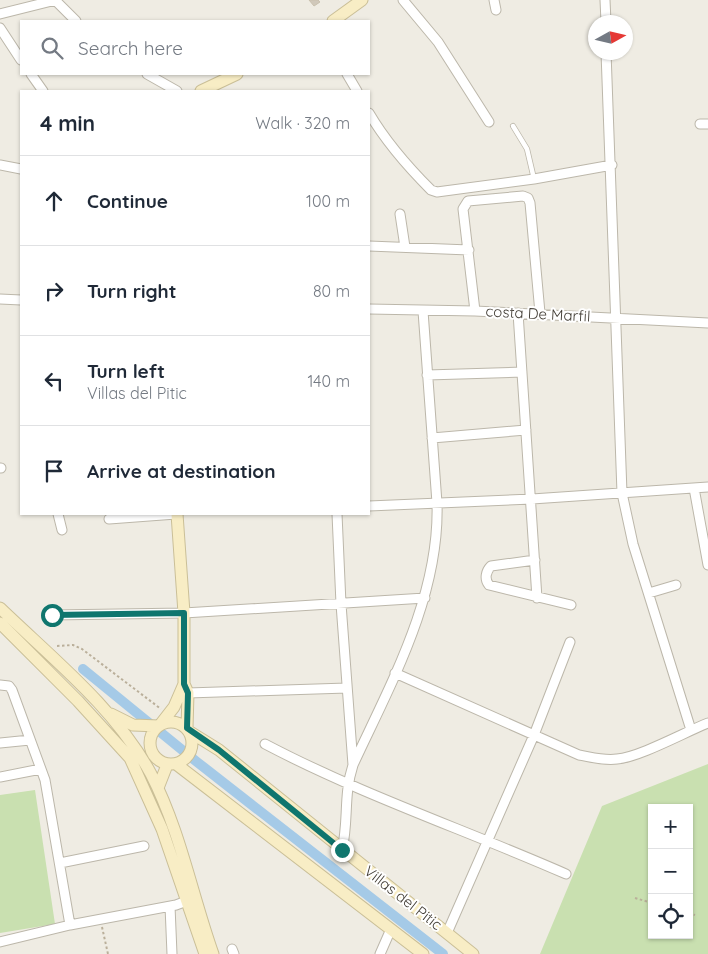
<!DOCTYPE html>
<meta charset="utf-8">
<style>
:root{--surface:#fff;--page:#f2f2f3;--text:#1f2937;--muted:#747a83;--line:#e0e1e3}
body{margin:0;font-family:Quicksand,sans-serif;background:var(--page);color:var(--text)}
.controls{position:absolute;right:15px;bottom:15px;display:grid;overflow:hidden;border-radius:0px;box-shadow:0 1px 4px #0004}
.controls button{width:45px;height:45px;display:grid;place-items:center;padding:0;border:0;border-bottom:1px solid var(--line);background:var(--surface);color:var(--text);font:25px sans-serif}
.compass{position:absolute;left:588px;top:15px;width:45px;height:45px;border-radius:50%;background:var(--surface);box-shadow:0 1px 4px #0004;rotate:82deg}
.stop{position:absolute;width:15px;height:15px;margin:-11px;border:4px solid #0f766e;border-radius:50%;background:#fff}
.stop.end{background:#0f766e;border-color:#fff;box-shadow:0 1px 5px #0008}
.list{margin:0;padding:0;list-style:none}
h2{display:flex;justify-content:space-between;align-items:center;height:65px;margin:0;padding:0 20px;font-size:21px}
h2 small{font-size:16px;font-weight:400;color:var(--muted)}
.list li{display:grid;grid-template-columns:32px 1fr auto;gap:15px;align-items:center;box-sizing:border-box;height:90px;padding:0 20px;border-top:1px solid var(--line)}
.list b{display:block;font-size:19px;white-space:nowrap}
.list p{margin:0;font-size:16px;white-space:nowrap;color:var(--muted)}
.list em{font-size:16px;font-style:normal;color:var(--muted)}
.icon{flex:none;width:28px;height:28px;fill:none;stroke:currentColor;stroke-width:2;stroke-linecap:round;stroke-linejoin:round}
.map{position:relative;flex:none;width:708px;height:954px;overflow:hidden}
.search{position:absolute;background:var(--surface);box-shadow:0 1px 4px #0004;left:20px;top:20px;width:350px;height:55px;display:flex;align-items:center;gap:12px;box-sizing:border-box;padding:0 18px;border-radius:0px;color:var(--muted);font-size:19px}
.panel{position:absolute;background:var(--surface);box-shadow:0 1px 4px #0004;left:20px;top:90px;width:350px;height:425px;border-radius:0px}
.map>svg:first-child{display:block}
</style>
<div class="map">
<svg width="708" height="954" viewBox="0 0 708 954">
<rect width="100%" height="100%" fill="#efece3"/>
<path fill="#c9e0b0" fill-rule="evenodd" d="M 708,764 L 708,954 L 540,954 L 602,806 ZM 652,808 L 689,808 L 689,935 L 652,935 Z
M 35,790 L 55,924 L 0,933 L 0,795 Z"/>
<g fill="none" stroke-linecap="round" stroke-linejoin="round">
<path stroke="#a5cae7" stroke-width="10" d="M 83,669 L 197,762 L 443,954"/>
</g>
<path fill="#d0c8ba" stroke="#c9c0ae" d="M 309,0 L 318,0 L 320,2 L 314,6 Z"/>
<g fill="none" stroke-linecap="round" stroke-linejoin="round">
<g stroke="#bcb7aa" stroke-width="6">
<path id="lane" d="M 513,126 L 527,149 L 534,179"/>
</g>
<g stroke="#bcb7aa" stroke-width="11">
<path id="street" d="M 55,0 L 76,21
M 403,0 L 438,42 L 489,122
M 494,0 L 496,10
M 605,0 L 606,22
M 0,14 L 56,0
M 0,28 L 21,60
M 606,52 L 622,493 L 633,544 L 691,730
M 31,74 L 43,91
M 147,74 L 177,91
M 347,74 L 357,91
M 369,113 C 386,142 407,166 431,190 L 437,192 L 534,179 L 612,165
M 700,124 L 708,124
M 0,165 L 21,169
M 400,214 L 405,247
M 369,246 L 469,250
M 0,299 L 21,300
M 369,309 L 475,311 L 708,323
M 475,311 L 463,209 L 468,201 L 523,196 L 528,198 L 530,203 L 540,313
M 518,313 L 537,598
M 427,375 L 522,372
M 432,438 L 526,430
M 0,468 L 1,468
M 694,488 L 708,565
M 369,506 L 532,499 L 708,487
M 58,514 L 62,530
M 337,514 L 341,604 L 353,765 C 343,796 349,820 342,850
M 109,519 L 176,514
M 535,560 L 491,566 C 486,571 484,579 489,585 L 571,605
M 649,593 L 676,585
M 52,615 L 184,613 L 425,598
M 395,673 L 579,755 C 591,757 604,761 617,759 C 640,757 685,732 708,723
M 0,685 L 9,686 L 12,690 L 45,780 L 70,925
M 188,693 L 347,688
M 0,743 L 30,740
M 265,744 C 362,795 466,830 566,874
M 353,765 C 391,683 440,596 437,503 L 423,311
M 0,777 L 41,769
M 60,863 L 144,846
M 170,906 L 172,954
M 447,933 L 534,735 L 570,642
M 0,942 L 70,925 L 176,905 L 192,899
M 232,949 L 234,954
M 380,954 L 391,929"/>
</g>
<g stroke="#cabf97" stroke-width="13">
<path id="secondary" d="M 333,21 L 362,0
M 201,91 L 237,74
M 177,514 L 184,613 L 184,684 L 188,693 L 187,728
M 0,608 C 53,659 116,709 151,774 C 180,830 192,895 213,954
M 0,623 L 78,701 L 130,758 L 162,829 L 205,954
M 111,714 L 133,725 L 159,726
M150 743a21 21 0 1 1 42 0a21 21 0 1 1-42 0Z
M 160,725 L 174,707 L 184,684
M 190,732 L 219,750 L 473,954
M 176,764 L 423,954
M 158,788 L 167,765"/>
</g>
<path stroke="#baaf9a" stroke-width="2" stroke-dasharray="2.5 2.5" stroke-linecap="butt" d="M 57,646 L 73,645 L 82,649 L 161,709
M 635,898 L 652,903
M 689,913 L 695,915
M 102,927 L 108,954"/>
<use href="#lane" stroke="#fff" stroke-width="4.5"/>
<use href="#street" stroke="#fff" stroke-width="9"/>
<use href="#secondary" stroke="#f8edc5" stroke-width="11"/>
</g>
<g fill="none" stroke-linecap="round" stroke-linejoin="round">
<path stroke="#0f766e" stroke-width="6" d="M 52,615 L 184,613 L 184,684 L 188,693 L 187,728 L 219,750 L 342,850"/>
</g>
<g text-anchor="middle" stroke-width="4" stroke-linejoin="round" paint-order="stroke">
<g font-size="15" fill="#413c34" stroke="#fff">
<text transform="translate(538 314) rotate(3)" y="5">costa De Marfil</text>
<text transform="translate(403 898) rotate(38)" y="5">Villas del Pitic</text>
</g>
</g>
</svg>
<div class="controls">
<button>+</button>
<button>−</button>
<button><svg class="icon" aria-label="locate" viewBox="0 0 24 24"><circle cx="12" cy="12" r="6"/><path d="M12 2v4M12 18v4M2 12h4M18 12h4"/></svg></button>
</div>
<svg class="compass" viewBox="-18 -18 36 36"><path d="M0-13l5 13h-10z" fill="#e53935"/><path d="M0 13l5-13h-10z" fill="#747a83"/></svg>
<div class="stop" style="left:52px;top:615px"></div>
<div class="stop end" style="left:342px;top:850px"></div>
<div class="search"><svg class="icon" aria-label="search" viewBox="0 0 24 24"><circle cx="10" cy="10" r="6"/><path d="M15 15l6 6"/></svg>Search here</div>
<section class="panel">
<h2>4 min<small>Walk · 320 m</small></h2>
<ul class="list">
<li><svg class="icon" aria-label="ahead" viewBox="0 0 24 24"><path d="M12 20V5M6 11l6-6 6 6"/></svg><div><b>Continue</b></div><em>100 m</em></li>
<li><svg class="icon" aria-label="right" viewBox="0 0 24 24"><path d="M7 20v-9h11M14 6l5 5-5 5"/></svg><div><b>Turn right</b></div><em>80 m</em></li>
<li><svg class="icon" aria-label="left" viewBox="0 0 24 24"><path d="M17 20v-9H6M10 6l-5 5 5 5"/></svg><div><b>Turn left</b><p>Villas del Pitic</p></div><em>140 m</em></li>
<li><svg class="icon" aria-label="arrive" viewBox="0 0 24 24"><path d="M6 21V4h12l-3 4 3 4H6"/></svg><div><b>Arrive at destination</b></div></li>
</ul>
</section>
</div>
